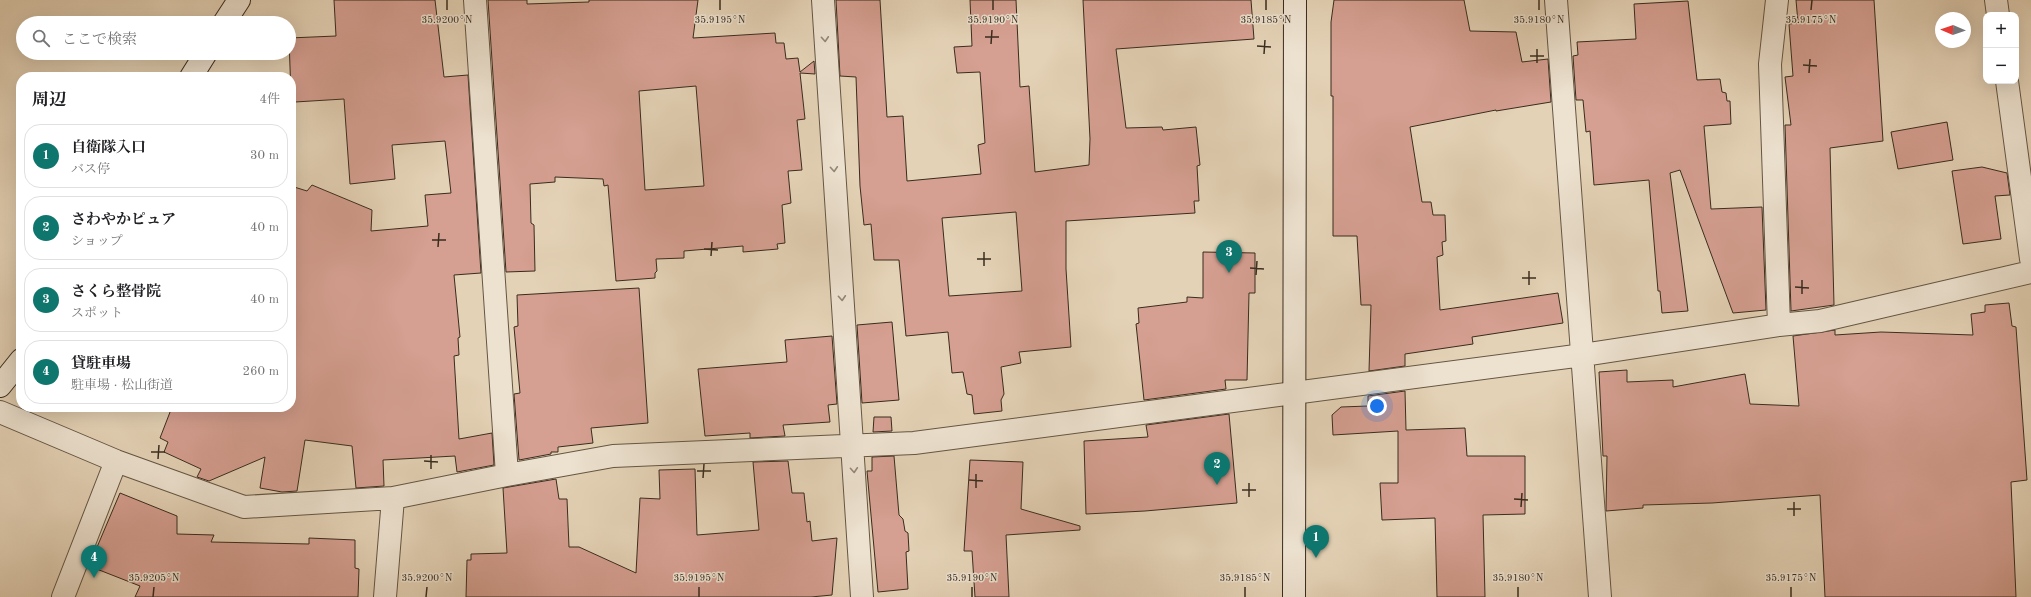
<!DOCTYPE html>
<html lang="ja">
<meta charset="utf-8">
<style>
:root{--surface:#fff;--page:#f2f2f2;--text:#202124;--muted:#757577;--line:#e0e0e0;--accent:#0f766e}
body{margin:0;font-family:"Old Standard TT","Noto Serif JP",serif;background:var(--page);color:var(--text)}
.controls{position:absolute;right:12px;top:12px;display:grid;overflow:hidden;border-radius:8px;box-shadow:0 4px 16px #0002}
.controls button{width:36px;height:36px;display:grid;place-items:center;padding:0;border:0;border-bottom:1px solid var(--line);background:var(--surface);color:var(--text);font:20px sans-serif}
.compass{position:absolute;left:1935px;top:12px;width:36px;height:36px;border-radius:50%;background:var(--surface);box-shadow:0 4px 16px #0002;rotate:272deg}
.you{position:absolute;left:1377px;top:406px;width:14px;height:14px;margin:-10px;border:3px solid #fff;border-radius:50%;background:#1a73e8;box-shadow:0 0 0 6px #1a73e833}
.badge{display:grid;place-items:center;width:26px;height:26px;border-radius:50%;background:var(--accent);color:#fff;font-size:13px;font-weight:700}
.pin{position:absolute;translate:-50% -33px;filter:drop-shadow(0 1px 2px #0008)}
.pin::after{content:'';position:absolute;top:21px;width:14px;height:12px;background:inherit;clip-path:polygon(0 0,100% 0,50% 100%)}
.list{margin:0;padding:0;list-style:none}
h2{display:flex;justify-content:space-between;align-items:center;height:52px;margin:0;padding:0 16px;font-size:17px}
h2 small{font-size:13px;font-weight:400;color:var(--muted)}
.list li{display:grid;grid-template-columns:26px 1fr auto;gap:12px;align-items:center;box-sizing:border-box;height:64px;margin:0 8px 8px;padding:0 8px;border:1px solid var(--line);border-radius:16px}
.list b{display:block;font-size:15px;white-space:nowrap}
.list p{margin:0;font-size:13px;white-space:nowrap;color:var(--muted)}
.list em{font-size:13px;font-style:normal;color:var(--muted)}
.icon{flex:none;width:22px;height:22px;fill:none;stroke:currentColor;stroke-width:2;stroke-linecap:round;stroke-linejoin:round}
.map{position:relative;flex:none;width:2031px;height:597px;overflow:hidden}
.search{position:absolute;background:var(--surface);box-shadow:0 4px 16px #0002;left:16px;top:16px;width:280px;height:44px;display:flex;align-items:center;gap:10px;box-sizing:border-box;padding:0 14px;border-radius:22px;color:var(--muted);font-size:15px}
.panel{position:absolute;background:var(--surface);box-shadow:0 4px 16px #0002;left:16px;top:72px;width:280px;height:340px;border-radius:16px}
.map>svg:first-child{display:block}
</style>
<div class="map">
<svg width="2031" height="597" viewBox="0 0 2031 597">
<rect width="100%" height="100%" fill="#e4d2b6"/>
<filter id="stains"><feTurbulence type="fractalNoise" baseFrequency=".005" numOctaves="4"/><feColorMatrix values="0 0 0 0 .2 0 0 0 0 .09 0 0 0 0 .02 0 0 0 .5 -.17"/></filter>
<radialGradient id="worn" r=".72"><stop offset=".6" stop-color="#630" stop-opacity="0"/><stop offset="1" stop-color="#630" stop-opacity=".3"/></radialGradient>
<path fill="#d59f91" stroke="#392c1e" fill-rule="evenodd" d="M 334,0 L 435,0 L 444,77 L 468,75 L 481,273 L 454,275 L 460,337 L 458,338 L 459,355 L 454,356 L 459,439 L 492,433 L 494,465 L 457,472 L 455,456 L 383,460 L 384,486 L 356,488 L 352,446 L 305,440 L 297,491 L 282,492 L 260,488 L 265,457 L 209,481 L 197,477 L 201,469 L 164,452 L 168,442 L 160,438 L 172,407 L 291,407 L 291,186 L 307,191 L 312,185 L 372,210 L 371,231 L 428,226 L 425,195 L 451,193 L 445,141 L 392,145 L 395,179 L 350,184 L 344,99 L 295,102 L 294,96 L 291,96 L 289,38 L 336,36 Z
M 488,0 L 527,0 L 527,4 L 589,2 L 589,0 L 698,0 L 693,38 L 775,33 L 776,43 L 784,43 L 786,59 L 798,58 L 800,72 L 814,61 L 815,74 L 800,73 L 805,119 L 797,120 L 802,170 L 788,171 L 791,203 L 782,205 L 785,243 L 777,244 L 778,249 L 743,252 L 743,246 L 684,251 L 684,258 L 656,259 L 657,271 L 655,273 L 655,278 L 616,281 L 608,185 L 604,186 L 603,179 L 555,177 L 555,182 L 530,184 L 531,223 L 534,225 L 535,271 L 506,272 ZM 696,86 L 704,186 L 645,190 L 639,91 Z
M 836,0 L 880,0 L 887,117 L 903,116 L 907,181 L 981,174 L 978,145 L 985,143 L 980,72 L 957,73 L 954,47 L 972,46 L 970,0 L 1016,0 L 1020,87 L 1029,86 L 1035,172 L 1089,165 L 1090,139 L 1083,0 L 1251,0 L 1254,39 L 1116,49 L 1126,128 L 1162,127 L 1163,130 L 1196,127 L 1200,165 L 1197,166 L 1199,201 L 1194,201 L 1195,213 L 1066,221 L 1066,269 L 1071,347 L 1019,352 L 1021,363 L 1001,367 L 1004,394 L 1001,400 L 1002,411 L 974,414 L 972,395 L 967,394 L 963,372 L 952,373 L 948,332 L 906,336 L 899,260 L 874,260 L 871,224 L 864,225 L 860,186 L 856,77 L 840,76 ZM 1016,212 L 1022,291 L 949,296 L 942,218 Z
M 1334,0 L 1464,0 L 1470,31 L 1516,32 L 1522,62 L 1548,59 L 1551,102 L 1496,111 L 1496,110 L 1410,127 L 1422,202 L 1431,202 L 1433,215 L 1445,215 L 1446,241 L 1442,242 L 1443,255 L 1437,257 L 1440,310 L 1558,293 L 1563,323 L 1472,337 L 1473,344 L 1405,354 L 1405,366 L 1369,371 L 1371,305 L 1361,305 L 1357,236 L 1333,236 L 1333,96 L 1331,96 L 1331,22 Z
M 1796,0 L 1874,0 L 1883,141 L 1830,148 L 1834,305 L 1791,311 L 1785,125 L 1791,125 L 1785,77 L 1793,76 L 1789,24 L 1798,23 Z
M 1688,1 L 1697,80 L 1720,79 L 1722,92 L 1726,93 L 1727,101 L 1730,101 L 1731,124 L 1704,126 L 1711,209 L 1762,207 L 1766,310 L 1733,313 L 1680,170 L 1670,173 L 1688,311 L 1662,313 L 1660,291 L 1658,291 L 1649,180 L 1594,185 L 1590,131 L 1586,132 L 1583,100 L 1576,100 L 1573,56 L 1578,55 L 1577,42 L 1636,39 L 1634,4 Z
M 1947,122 L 1953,160 L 1898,169 L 1891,132 Z
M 1982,167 L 2007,173 L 2010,195 L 1995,196 L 2001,239 L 1963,244 L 1952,171 Z
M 1203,252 L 1255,253 L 1255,293 L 1249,293 L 1247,380 L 1225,380 L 1226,389 L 1144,400 L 1136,324 L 1139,323 L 1138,308 L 1187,302 L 1187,297 L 1203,298 Z
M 639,288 L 648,423 L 591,428 L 593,443 L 558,447 L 558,452 L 551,452 L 551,454 L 519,460 L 514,394 L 520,393 L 514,327 L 518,326 L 517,295 Z
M 2009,303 L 2012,326 L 2016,327 L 2027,480 L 2011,482 L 2016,597 L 1825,597 L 1820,495 L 1712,503 L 1643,505 L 1643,508 L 1606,511 L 1607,456 L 1603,456 L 1599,372 L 1627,370 L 1627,382 L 1673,380 L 1673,387 L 1745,374 L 1750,404 L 1799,406 L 1793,336 L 1835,330 L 1835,335 L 1881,332 L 1973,335 L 1971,314 L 1985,312 L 1985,305 Z
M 892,322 L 899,400 L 862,403 L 857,325 Z
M 832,336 L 837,404 L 828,405 L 830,422 L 783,425 L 785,436 L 750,438 L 750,433 L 705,436 L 698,369 L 787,362 L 785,340 Z
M 1405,391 L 1406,430 L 1465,428 L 1467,456 L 1525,456 L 1525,514 L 1483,515 L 1485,597 L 1437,597 L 1435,518 L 1382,520 L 1380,483 L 1398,483 L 1398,431 L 1333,435 L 1332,415 L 1341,407 L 1368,406 L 1368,396 Z
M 1229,414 L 1237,503 L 1145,511 L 1086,514 L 1084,441 L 1148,437 L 1146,425 Z
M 874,417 L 891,417 L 892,431 L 873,432 Z
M 894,456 L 899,515 L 903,519 L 905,531 L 908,533 L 909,551 L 906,552 L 908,589 L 878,592 L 867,471 L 872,471 L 872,457 Z
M 970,460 L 1023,462 L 1021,509 L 1080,526 L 1080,530 L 1006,535 L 1009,597 L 975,597 L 972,551 L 964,551 Z
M 788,461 L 792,493 L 804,493 L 807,522 L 810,521 L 812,541 L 837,538 L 832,595 L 811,597 L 466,597 L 467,560 L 471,560 L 471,554 L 507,553 L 503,488 L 556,479 L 559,499 L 567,499 L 569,547 L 579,547 L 636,573 L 640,498 L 660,499 L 659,470 L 695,469 L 697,535 L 759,530 L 753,462 Z
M 120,493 L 177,516 L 177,534 L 214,535 L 211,542 L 309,544 L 309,538 L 355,540 L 355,568 L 359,569 L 358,597 L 135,597 L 140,586 L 89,566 Z"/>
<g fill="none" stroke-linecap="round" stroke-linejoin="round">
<g stroke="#645644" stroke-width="24">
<path id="street" d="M 475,0 L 507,475
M 823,0 L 862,597
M 1556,0 L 1600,597
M 1777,0 L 1770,64 L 1779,325
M 1996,0 L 1998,15
M 2007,81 L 2031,259
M 0,412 L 116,461 L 244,507 L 393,498 L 507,475 L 613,456 L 914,443 L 1583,355 L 1779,325 L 1820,321 L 2031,272
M 63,597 L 116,461
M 385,597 L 393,498"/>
</g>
<g stroke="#392c1e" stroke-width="24">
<path id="secondary" d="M 224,23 L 239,0
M 191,77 L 206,53
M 0,386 L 21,360
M 1294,597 L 1295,0"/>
</g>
<use href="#street" stroke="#ede2d0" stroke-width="22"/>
<use href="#secondary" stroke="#ede2d0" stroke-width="22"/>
</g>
<defs><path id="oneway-chevron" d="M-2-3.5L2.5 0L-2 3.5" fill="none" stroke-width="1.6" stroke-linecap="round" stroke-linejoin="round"/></defs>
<g stroke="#938777">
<use href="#oneway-chevron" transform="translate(825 39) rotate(86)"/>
<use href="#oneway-chevron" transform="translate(834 169) rotate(86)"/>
<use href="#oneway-chevron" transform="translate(842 298) rotate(86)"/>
<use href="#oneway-chevron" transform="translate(854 470) rotate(86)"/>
</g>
<path fill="none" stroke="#392c1e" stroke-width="1.5" d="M 447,10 L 447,0M 720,10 L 720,0M 993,10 L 993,0M 1266,10 L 1266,0M 1539,10 L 1539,0M 1811,10 L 1812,0M 985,37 L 999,37M 991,44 L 992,30M 1257,46 L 1271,47M 1264,54 L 1265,40M 1530,56 L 1544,56M 1537,63 L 1537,49M 1803,65 L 1817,66M 1809,73 L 1810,59M 432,240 L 446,240M 438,247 L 439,233M 704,249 L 718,250M 711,256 L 712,242M 977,259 L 991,259M 984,266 L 984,252M 1250,268 L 1264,269M 1256,275 L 1257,261M 1522,278 L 1536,278M 1529,285 L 1529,271M 1795,287 L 1809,288M 1802,294 L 1802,280M 151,452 L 165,452M 158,459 L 159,445M 424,461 L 438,462M 431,469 L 431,455M 697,471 L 711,471M 703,478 L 704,464M 969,480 L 983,481M 976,488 L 976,474M 1242,490 L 1256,490M 1249,497 L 1249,483M 1514,499 L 1528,500M 1521,507 L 1522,493M 1787,509 L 1801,509M 1794,516 L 1794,502M 153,597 L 154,587M 426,597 L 427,587M 699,597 L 699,587M 972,597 L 972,587M 1245,597 L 1245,587M 1518,597 L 1518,587M 1791,597 L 1791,587"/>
<g font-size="10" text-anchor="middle" fill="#392c1e" stroke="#ede2d0" stroke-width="3" stroke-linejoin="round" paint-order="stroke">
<text x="447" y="23">35.9200°N</text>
<text x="720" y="23">35.9195°N</text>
<text x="993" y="23">35.9190°N</text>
<text x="1266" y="23">35.9185°N</text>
<text x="1539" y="23">35.9180°N</text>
<text x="1811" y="23">35.9175°N</text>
<text x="154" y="581">35.9205°N</text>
<text x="427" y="581">35.9200°N</text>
<text x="699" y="581">35.9195°N</text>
<text x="972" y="581">35.9190°N</text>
<text x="1245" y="581">35.9185°N</text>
<text x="1518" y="581">35.9180°N</text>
<text x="1791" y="581">35.9175°N</text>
</g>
<rect width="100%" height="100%" filter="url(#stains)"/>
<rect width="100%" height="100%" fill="url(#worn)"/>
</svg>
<div class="controls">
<button>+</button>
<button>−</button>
</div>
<svg class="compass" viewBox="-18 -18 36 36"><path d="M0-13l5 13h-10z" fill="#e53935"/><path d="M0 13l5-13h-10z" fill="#757577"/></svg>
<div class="you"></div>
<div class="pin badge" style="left:1316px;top:558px">1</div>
<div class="pin badge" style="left:1217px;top:485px">2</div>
<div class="pin badge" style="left:1229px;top:273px">3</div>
<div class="pin badge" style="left:94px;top:578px">4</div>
<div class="search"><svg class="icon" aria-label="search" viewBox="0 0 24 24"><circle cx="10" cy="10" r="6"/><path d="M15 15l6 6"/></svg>ここで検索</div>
<section class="panel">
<h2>周辺<small>4件</small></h2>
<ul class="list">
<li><span class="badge">1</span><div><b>自衛隊入口</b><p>バス停</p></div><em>30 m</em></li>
<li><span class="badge">2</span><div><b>さわやかピュア</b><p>ショップ</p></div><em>40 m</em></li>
<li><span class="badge">3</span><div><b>さくら整骨院</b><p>スポット</p></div><em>40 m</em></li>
<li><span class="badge">4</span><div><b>貸駐車場</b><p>駐車場 · 松山街道</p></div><em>260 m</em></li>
</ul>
</section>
</div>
